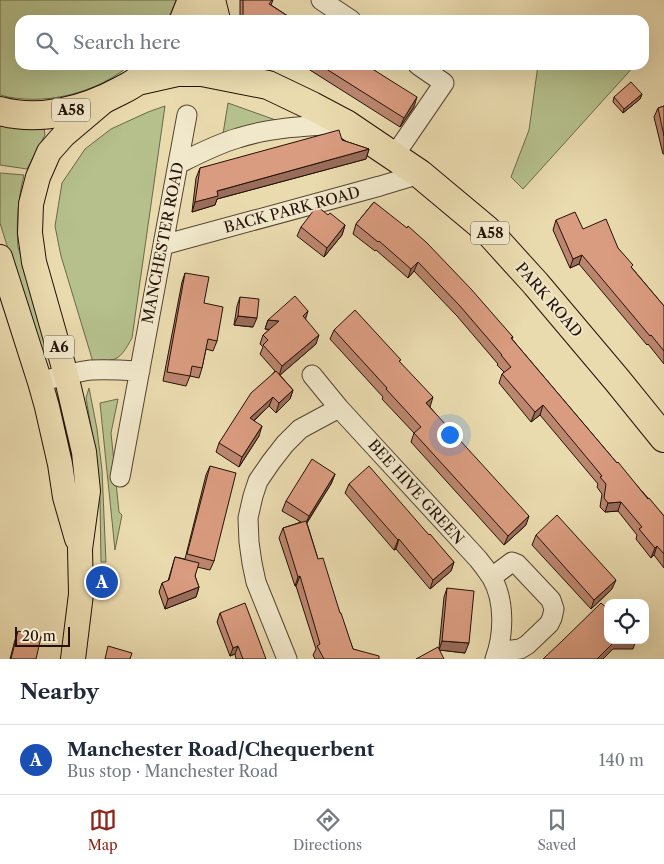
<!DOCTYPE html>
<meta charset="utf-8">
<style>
:root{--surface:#fff;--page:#f6f6f7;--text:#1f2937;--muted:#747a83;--line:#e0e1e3;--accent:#8f2418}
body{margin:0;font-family:"Libre Caslon Text",serif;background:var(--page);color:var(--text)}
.controls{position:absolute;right:15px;bottom:15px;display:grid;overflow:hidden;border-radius:10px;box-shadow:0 5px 20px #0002}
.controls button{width:45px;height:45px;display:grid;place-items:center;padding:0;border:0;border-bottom:1px solid var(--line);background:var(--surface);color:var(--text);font:25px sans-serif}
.scale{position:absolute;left:15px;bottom:12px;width:55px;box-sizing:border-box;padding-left:5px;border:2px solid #231107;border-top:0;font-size:14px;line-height:18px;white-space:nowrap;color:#231107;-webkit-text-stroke:4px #f1e8cb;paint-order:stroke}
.you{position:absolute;left:449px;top:434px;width:18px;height:18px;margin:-12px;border:4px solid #fff;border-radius:50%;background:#1a73e8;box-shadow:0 0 0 8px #1a73e833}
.badge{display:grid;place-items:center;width:32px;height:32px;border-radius:50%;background:var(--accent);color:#fff;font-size:16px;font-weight:700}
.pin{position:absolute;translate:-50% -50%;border:2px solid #fff;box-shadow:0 1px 5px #0006}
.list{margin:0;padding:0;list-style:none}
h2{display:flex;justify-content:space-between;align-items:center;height:65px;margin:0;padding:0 20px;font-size:21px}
h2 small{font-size:16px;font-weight:400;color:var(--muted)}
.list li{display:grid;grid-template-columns:32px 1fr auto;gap:15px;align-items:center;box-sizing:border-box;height:70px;padding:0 20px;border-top:1px solid var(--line)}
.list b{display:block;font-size:19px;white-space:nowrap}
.list p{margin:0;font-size:16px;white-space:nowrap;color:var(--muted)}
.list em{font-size:16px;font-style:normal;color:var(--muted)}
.icon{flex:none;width:28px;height:28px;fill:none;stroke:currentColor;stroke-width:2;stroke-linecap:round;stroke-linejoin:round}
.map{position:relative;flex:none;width:664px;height:659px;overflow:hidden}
.search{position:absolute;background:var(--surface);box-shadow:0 5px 20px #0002;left:15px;right:15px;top:15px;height:55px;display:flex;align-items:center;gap:12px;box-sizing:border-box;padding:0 18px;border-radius:15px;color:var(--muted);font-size:19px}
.sheet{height:135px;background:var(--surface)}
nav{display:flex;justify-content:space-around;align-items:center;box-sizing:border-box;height:70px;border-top:1px solid var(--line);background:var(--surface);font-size:14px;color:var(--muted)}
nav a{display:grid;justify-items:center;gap:2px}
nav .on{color:var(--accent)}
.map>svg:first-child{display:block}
</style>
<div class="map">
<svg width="664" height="659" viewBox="0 0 664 659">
<rect width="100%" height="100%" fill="#eadbaf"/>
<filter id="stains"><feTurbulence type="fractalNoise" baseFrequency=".004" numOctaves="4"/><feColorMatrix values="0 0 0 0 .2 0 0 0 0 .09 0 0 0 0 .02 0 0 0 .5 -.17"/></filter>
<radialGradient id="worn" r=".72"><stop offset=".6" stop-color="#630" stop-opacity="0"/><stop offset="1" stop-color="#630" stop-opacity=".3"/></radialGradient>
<path fill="#b5c08c" stroke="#6c684a" d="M 0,0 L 176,0 L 168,20 L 20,20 L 20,65 L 130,65 C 97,93 43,107 0,95 Z
M 538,65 L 586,65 L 605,68 L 608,65 L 635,65 L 523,189 L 511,177 L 529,130 Z
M 228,103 L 284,123 L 222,140 Z
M 165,106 L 132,338 C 119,361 118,360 93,362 L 61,256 L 55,226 L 62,183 L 85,149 L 111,129 L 148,112 Z
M 0,123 L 44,128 L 45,135 L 27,169 L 0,165 Z
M 0,173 L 24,175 C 18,199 16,222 18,247 L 50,353 L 48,357 L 40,352 L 0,223 Z
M 89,388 L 97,429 L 102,470 L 106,562 L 101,562 L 100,501 L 97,461 L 86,398 Z
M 118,399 L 111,433 L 119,512 L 122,515 L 115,550 L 100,403 Z"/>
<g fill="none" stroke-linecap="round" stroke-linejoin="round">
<g stroke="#554431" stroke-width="21">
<path id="minor" d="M 321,0 L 351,20
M 394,156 L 444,83 L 418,65
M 178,164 C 198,154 217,144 238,138 C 272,127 309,126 345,124
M 163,245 L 380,186 L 420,174
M 312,375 L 339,408 L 478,559 C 483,565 488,572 492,578 C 505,601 504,635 495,659
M 40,382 C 57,377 74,372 91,370 C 107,369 123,370 140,371
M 120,477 L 187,115
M 492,577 L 512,562 L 517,564 L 551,600 L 554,609 L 552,618 L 549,624 L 527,645 L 520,649 L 498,652
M 287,659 L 256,582 L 252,563 L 249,542 L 248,518 L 253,496 L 258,481 L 271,462 L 285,444 L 300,429 L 339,408"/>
</g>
<g stroke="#231107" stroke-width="26">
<path id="major" d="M 0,257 L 40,382 L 47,407 L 60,464 L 65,497 L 77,539
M 73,659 L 81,594 L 80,549 L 88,491 L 84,452 L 66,375 L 34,262 L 30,233 L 31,204 L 38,177 L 49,152 L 64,135 L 103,102"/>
</g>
<g stroke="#231107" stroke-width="30">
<path id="highway" d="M 211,0 L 216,20
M 184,20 L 192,0
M 137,81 L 177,72 L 202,72 L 268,85 L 312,106 L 346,124 L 420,174 L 487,230 L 536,284 L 617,380 L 664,438
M 0,111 C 40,122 85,110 120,91 C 126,88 132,85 137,81 C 142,77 146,71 150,67"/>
</g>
<use href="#minor" stroke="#f1e8cb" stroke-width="19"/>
<use href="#major" stroke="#eadbaf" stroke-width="24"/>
<use href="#highway" stroke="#eadbaf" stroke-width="28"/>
</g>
<path fill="#bb866e" stroke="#231107" d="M 240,0 L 273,0 L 271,5 L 294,20 L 240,20 Z
M 302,65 L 366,65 L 414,107 L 400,127 Z
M 642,94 L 640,99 L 623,113 L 613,102 L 614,97 Z
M 664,106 L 664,154 L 663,154 L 654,117 L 658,108 Z
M 342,140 L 369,149 L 366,159 L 217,199 L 215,205 L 192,212 L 196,178 L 200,168 Z
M 374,202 L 513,337 L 512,339 L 617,463 L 664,516 L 664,568 L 654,555 L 651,558 L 636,539 L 637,535 L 618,511 L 605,512 L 600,507 L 602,494 L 597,487 L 598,484 L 540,415 L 531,422 L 499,383 L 502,374 L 504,372 L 497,365 L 498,364 L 457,316 L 414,271 L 408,278 L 376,250 L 375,251 L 353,234 L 356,224 Z
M 328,215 L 345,225 L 342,235 L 324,257 L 297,236 L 301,227 Z
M 556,220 L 583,229 L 618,248 L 632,268 L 664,306 L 664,364 L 648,344 L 647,345 L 579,264 L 570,268 L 553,230 Z
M 185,273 L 204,303 L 217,341 L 213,351 L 206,349 L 202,368 L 199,378 L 190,376 L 186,386 L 163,381 L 182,282 Z
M 240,297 L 253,327 L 234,325 L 237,306 Z
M 305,318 L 316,344 L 280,375 L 293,390 L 290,399 L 276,413 L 269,406 L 254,421 L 259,436 L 239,467 L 216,452 L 219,443 L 275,371 L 260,354 L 263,347 L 260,344 L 263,335 L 269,330 L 265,329 L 268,320 Z
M 334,330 L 400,362 L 430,407 L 526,525 L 504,545 L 411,442 L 414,433 L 382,399 L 383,397 L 330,339 Z
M 210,466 L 214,561 L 210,570 L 197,567 L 195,576 L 199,587 L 196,597 L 165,609 L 159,592 L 162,583 L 168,581 L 175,557 L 185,559 L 206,475 Z
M 335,474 L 331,484 L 307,523 L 318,559 L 340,613 L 353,649 L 379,659 L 315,659 L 313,655 L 316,649 L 296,586 L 295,586 L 279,538 L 283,528 L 301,522 L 282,511 L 286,501 Z
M 349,484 L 429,535 L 454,562 L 451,571 L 430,589 L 396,549 L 394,550 L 345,493 Z
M 536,535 L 612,589 L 591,609 L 532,545 Z
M 447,588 L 465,653 L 440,650 L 439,648 L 444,597 Z
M 220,613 L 266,659 L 236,659 L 235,654 L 230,656 L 217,622 Z
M 18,631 L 36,659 L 10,659 L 15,640 Z"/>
<path fill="#996d5a" stroke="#231107" d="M 642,94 L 640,99 L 623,113 L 624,109 Z
M 417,97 L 414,107 L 400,127 L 404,118 Z
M 369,149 L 366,159 L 217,199 L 215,205 L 192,212 L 195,202 L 217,191 Z
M 345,225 L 342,235 L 324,257 L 327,248 Z
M 582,255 L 579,264 L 570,268 L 573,259 Z
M 418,262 L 414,271 L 408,278 L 411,269 Z
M 308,311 L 305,321 L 303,316 Z
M 238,316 L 257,318 L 253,327 L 234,325 Z
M 268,320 L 279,321 L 275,330 L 265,329 Z
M 319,335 L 316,344 L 279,376 L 282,366 Z
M 293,390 L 290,399 L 276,413 L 279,403 Z
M 273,397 L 269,406 L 246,428 L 250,418 Z
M 433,397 L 430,407 L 426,403 Z
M 543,405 L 540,415 L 531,422 L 535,412 Z
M 262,426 L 259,436 L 239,467 L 242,457 Z
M 335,474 L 331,484 L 305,525 L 309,516 Z
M 621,502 L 618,511 L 605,512 L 608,503 Z
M 529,516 L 526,525 L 504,545 L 508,536 Z
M 399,539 L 396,549 L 394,550 L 398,540 Z
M 657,546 L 654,555 L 651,558 L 655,548 Z
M 454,562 L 451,571 L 430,589 L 433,580 Z
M 300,576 L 296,586 L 295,586 L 298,577 Z
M 616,580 L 612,589 L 591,609 L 594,600 Z
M 199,587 L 196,597 L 165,609 L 168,599 Z
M 616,640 L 636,640 L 633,649 L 613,649 L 603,659 L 597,659 Z
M 442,641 L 469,643 L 465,653 L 439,650 Z
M 238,646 L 235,654 L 230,656 L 233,648 Z"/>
<path fill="#da9c80" stroke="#231107" d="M 243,0 L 272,0 L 269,4 L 294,20 L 249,20 L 243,16 Z
M 320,65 L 366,65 L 417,97 L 404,118 Z
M 631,82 L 642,94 L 624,109 L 614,97 Z
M 664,106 L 664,136 L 658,108 Z
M 339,130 L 342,140 L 369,149 L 217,191 L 218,196 L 195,202 L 200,168 Z
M 374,202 L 407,228 L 408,226 L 427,243 L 471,289 L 513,337 L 511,338 L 617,463 L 618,462 L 648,499 L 649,498 L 664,516 L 664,554 L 657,546 L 655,548 L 639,529 L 642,527 L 621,502 L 608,503 L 604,498 L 606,484 L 600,477 L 602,476 L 543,405 L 535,412 L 502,374 L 511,367 L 501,355 L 502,355 L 460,306 L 418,262 L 411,269 L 379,241 L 378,242 L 356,224 Z
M 317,206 L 328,215 L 330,213 L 345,225 L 327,248 L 301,227 Z
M 575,212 L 583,229 L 606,219 L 618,248 L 633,265 L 631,267 L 664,306 L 664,351 L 651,335 L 650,336 L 582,255 L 573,259 L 556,220 Z
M 185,273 L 209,277 L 204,303 L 223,307 L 217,341 L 208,339 L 202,368 L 192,366 L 190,376 L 167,372 Z
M 295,296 L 308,311 L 303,316 L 319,335 L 282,366 L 263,345 L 268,340 L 263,335 L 279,321 L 268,320 Z
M 240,297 L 259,299 L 257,318 L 238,316 Z
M 355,310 L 401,360 L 399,361 L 433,397 L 426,403 L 529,516 L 508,536 L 414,433 L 421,427 L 386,389 L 387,388 L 334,330 Z
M 276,371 L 293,390 L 279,403 L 273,397 L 250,418 L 262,426 L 242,457 L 219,443 L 251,393 Z
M 312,459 L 335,474 L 309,516 L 286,501 Z
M 210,466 L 236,473 L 214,561 L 187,554 Z
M 369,466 L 429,535 L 430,534 L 454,562 L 433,580 L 399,539 L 398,540 L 349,484 Z
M 557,515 L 616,580 L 594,600 L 536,535 Z
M 306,521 L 318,559 L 323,558 L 340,613 L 341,613 L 353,649 L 379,656 L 379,659 L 324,659 L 317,646 L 320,644 L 300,576 L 298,577 L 283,528 Z
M 175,557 L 199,563 L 195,576 L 199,587 L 168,599 L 162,583 L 169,580 Z
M 447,588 L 474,591 L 469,643 L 442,641 Z
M 245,603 L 266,659 L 243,659 L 238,646 L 233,648 L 220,613 Z
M 601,603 L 608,609 L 608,640 L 616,640 L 597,659 L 543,659 L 561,642 Z
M 18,631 L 41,637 L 36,659 L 11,659 Z
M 108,646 L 132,653 L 130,659 L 105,659 Z
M 438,647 L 444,659 L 416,659 Z"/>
<g text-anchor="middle" stroke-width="4" stroke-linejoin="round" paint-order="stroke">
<g fill="#f1e8cb" stroke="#615242" stroke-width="1">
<rect x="52" y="98.5" width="38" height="23" rx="4"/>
<rect x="471" y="221.5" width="38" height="23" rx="4"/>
<rect x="44" y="335.5" width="30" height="23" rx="4"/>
</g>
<g font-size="14" font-weight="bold" fill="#231107">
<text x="71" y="115">A58</text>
<text x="490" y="238">A58</text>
<text x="59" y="352">A6</text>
</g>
<g font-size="15" fill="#231107" stroke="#f1e8cb">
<text transform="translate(292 210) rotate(-15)" y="5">BACK PARK ROAD</text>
<text transform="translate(163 243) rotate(-79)" y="5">MANCHESTER ROAD</text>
<text transform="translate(549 300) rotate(49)" y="5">PARK ROAD</text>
<text transform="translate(416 492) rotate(48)" y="5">BEE HIVE GREEN</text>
</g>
</g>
<rect width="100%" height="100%" filter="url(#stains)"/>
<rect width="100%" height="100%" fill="url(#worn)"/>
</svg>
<div class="controls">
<button><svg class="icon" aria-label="locate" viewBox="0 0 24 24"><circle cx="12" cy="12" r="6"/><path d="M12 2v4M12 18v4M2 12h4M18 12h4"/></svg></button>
</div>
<div class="scale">20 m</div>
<div class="you"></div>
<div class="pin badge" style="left:102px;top:582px;background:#1a4fb4">A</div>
<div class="search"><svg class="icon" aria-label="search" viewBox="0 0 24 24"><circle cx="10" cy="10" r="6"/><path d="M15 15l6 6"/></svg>Search here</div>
</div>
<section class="sheet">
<h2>Nearby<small></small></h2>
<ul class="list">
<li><span class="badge" style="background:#1a4fb4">A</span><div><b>Manchester Road/Chequerbent</b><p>Bus stop · Manchester Road</p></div><em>140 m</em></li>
</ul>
</section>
<nav>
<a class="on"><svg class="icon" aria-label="map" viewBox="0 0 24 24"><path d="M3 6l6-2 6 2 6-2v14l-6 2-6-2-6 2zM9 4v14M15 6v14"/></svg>Map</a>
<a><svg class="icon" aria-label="directions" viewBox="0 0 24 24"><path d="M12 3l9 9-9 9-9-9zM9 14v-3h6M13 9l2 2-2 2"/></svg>Directions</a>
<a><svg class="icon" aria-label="saved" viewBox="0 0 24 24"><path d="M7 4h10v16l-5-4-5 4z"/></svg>Saved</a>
</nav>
